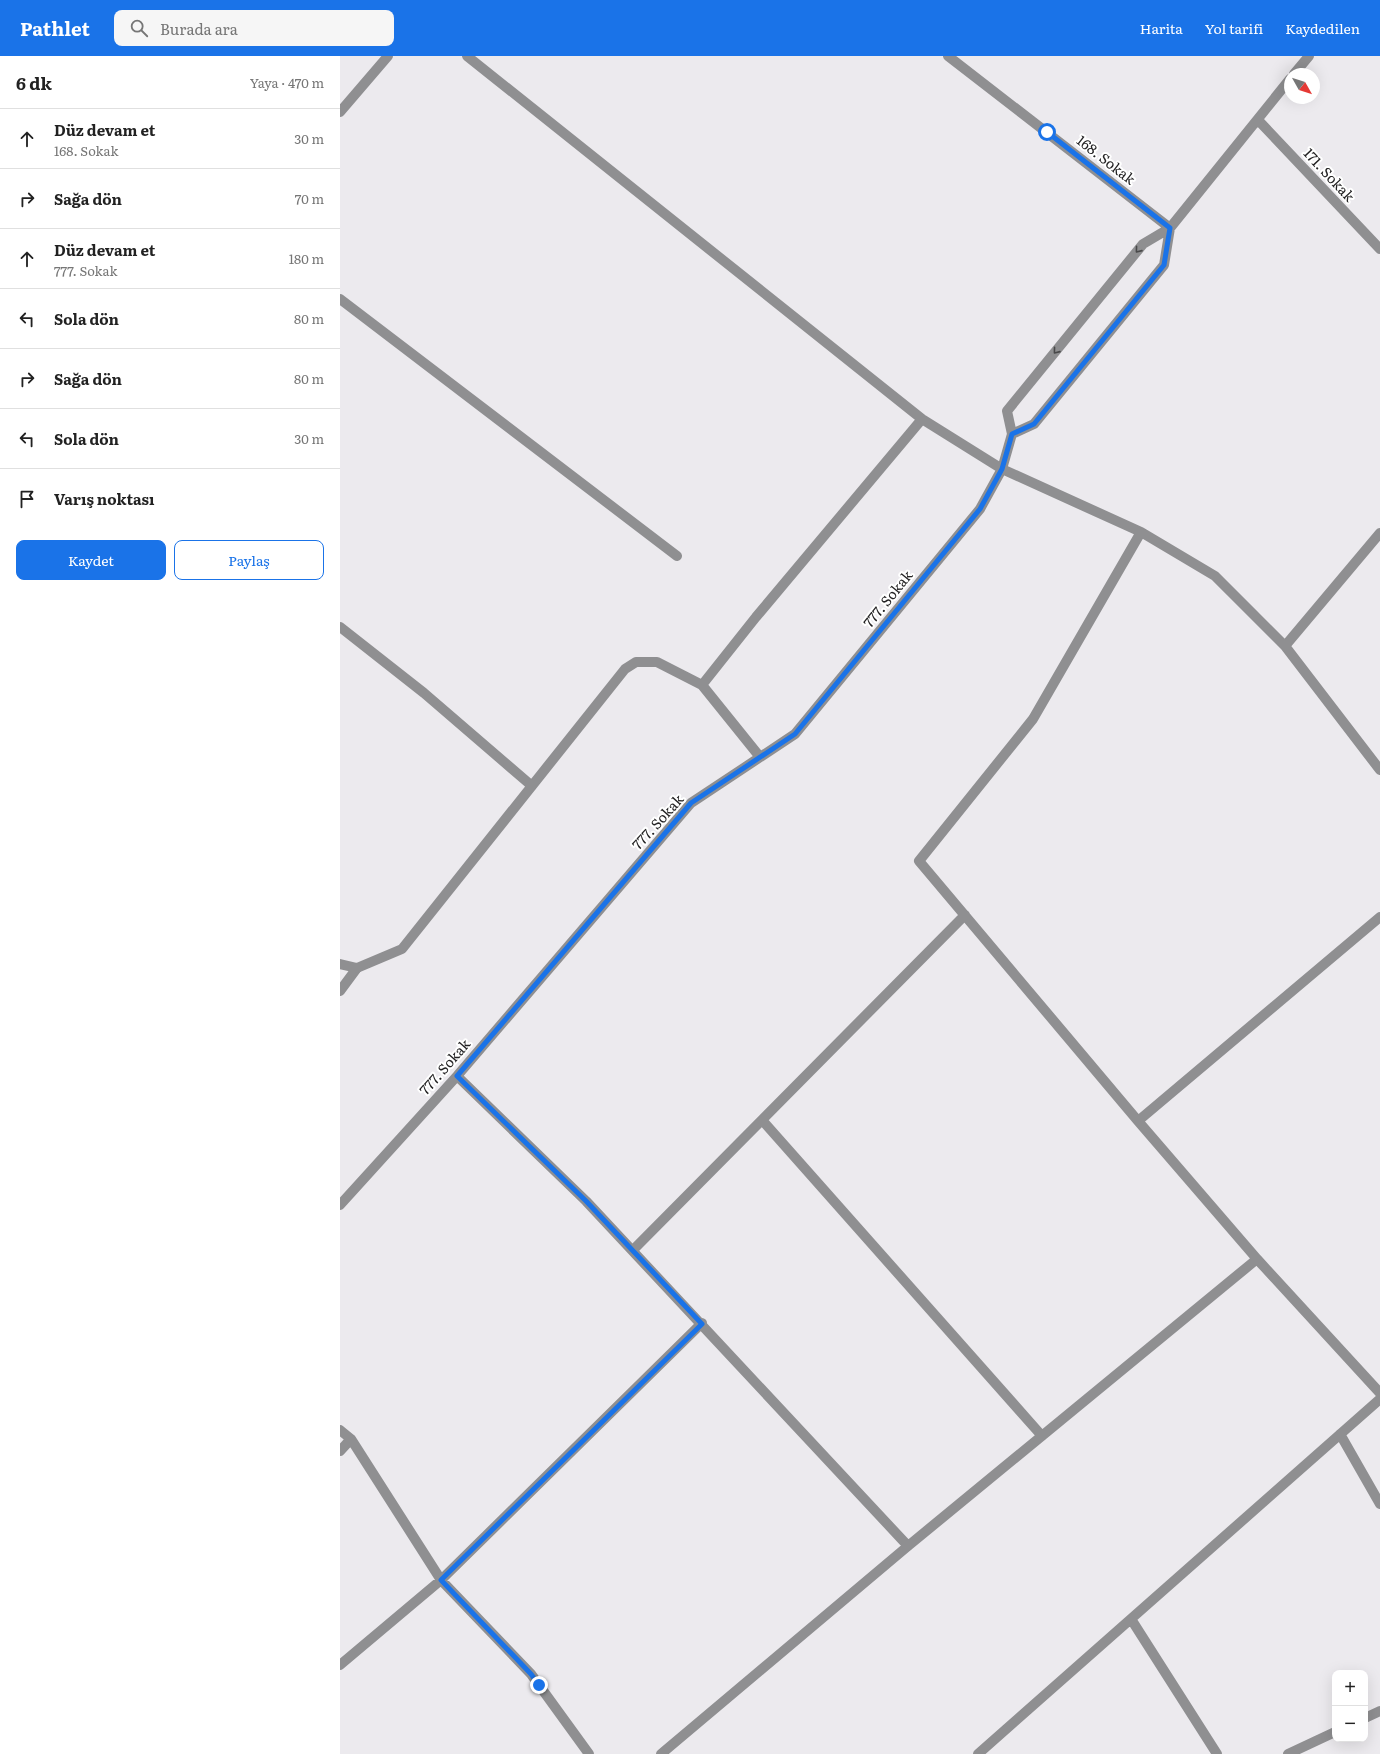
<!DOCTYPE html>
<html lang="tr">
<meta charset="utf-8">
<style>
:root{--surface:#fff;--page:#f6f6f6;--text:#222;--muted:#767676;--line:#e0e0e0;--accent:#1a73e8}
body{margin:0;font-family:Literata,serif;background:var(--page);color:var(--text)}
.controls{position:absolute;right:12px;bottom:12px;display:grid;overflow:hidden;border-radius:8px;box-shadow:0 4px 16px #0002}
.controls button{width:36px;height:36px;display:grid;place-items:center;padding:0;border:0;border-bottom:1px solid var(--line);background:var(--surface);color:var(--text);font:20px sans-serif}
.compass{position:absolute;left:944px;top:12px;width:36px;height:36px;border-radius:50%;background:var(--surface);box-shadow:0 4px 16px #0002;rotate:129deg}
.stop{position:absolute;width:12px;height:12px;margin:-9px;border:3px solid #1a73e8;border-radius:50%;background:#fff}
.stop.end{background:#1a73e8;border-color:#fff;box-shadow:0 1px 4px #0008}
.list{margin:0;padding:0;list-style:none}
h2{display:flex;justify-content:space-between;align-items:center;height:52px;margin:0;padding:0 16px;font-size:17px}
h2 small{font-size:13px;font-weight:400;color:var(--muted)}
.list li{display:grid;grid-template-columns:26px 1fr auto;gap:12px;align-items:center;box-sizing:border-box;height:60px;padding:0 16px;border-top:1px solid var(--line)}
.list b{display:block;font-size:15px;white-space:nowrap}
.list p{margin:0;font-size:13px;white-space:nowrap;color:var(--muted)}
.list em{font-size:13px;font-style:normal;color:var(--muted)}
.actions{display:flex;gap:8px;padding:12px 16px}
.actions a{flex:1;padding:9px 0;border:1px solid var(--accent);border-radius:8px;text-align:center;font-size:14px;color:var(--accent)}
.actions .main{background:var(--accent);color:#fff}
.icon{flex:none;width:22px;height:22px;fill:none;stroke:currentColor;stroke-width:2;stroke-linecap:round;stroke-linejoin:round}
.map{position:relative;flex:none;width:1040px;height:1698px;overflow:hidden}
header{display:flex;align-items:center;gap:24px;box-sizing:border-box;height:56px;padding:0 20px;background:var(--accent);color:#fff}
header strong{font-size:19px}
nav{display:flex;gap:22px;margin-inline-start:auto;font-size:14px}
.search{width:280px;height:36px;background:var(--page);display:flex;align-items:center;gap:10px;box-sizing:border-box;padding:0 14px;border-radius:8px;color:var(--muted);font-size:15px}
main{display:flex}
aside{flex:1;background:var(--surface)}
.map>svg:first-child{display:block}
</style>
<header>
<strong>Pathlet</strong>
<div class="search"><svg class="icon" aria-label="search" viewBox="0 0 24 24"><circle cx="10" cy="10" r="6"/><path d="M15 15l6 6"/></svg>Burada ara</div>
<nav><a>Harita</a><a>Yol tarifi</a><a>Kaydedilen</a></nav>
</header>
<main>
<aside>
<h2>6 dk<small>Yaya · 470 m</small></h2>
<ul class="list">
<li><svg class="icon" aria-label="ahead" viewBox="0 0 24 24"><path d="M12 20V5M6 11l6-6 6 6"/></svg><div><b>Düz devam et</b><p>168. Sokak</p></div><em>30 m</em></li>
<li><svg class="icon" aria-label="right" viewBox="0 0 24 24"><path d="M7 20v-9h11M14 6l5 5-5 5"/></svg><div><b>Sağa dön</b></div><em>70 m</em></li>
<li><svg class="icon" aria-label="ahead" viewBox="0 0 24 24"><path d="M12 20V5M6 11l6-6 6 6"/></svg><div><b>Düz devam et</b><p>777. Sokak</p></div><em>180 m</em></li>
<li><svg class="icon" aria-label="left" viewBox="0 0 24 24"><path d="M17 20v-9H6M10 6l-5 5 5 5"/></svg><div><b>Sola dön</b></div><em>80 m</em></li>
<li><svg class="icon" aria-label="right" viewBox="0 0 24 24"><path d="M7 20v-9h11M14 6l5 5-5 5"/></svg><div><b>Sağa dön</b></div><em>80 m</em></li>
<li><svg class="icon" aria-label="left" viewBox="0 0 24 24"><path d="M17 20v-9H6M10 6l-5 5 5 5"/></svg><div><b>Sola dön</b></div><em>30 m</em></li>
<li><svg class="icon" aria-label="arrive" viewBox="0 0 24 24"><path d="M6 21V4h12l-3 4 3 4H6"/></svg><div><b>Varış noktası</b></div></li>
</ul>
<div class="actions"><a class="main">Kaydet</a><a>Paylaş</a></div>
</aside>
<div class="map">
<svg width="1040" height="1698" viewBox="0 0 1040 1698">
<rect width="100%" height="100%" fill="#eceaee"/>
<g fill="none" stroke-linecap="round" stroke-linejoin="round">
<path stroke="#8f8f91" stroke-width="10" d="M 0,935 L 17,912"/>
<path stroke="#8f8f91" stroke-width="10" d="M 127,0 L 582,363 L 662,413 L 801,476 L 875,520 L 945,590 L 1040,714
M 608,0 L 830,172
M 954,18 L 969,0
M 0,56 L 48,0
M 918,64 L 1040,193
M 0,243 L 337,500
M 672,378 L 694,368 L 824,209 L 830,172
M 801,476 L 693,663 L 579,805 L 798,1065 L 917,1203 L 1040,1337
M 0,571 L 84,637 L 192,730
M 945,590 L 1040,477
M 362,629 L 416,561 L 582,363
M 0,908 L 17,912 L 62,893 L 285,613 L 296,606 L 317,606 L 362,629 L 420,701
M 117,1020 L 246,1145 L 568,1490
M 422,1064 L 702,1380
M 798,1065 L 1040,861
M 0,1149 L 117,1020 L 351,747 L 455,678 L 640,453 L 662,413 L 672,378 L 667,355 L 803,188 L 830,172 L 950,23
M 293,1194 L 625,859
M 0,1374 L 11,1383 L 101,1524 L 191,1618 L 249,1698
M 1000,1378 L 1040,1448
M 0,1395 L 11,1383
M 791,1563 L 877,1698
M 0,1609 L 101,1524 L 362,1267
M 1025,1662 L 1040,1655
M 321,1698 L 568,1490 L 917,1203
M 638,1698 L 1040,1343
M 948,1698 L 995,1676"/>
</g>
<defs><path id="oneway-chevron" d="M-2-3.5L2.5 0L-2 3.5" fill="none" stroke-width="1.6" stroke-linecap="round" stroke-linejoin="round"/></defs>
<g stroke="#49494a">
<use href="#oneway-chevron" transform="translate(798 194) rotate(129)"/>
<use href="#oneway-chevron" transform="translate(716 295) rotate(129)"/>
</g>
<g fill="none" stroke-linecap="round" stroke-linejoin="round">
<path stroke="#1a73e8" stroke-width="5" d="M 199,1629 L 191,1618 L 101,1524 L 362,1268 L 246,1145 L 117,1020 L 351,747 L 455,678 L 640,453 L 662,413 L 672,378 L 694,368 L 824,209 L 830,172 L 707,76"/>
</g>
<g text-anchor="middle" stroke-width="4" stroke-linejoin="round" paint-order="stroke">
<g font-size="14" fill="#242324" stroke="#fff">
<text transform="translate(766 104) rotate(38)" y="5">168. Sokak</text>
<text transform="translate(989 119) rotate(47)" y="5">171. Sokak</text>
<text transform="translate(548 543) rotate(-51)" y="5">777. Sokak</text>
<text transform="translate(318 766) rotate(-48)" y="5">777. Sokak</text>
<text transform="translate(105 1011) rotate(-49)" y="5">777. Sokak</text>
</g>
</g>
</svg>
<div class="controls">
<button>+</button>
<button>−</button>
</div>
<svg class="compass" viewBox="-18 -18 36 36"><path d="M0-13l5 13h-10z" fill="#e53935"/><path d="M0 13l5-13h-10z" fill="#767676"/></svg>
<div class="stop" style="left:707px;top:76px"></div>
<div class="stop end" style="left:199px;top:1629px"></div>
</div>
</main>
